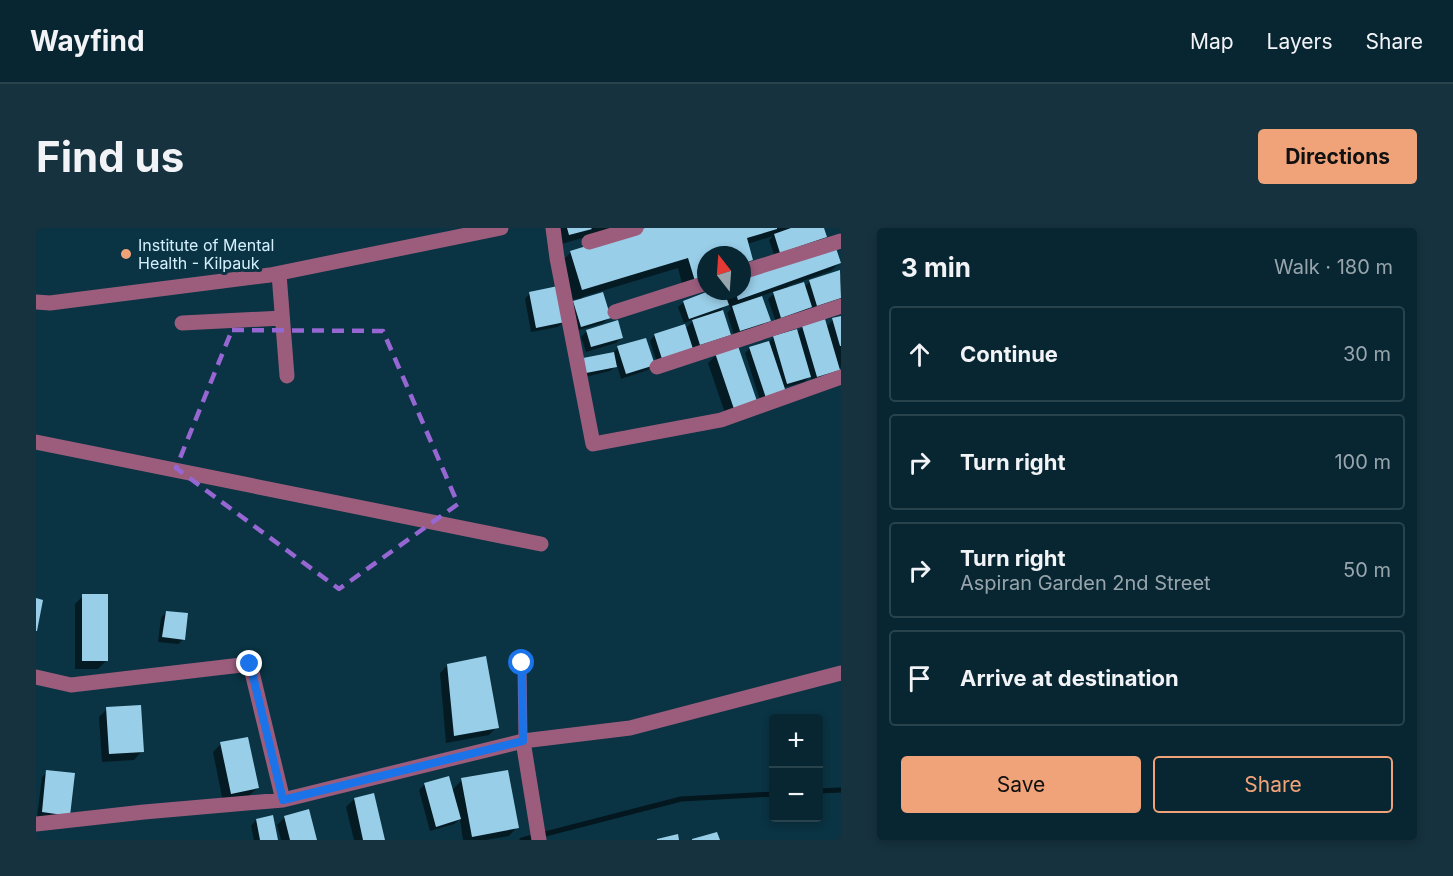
<!DOCTYPE html>
<meta charset="utf-8">
<style>
:root{--surface:#082632;--page:#16323e;--text:#f1f3f6;--muted:#98a5ac;--line:#29434d;--accent:#f0a278}
body{margin:0;font-family:Inter,sans-serif;background:var(--page);color:var(--text)}
.controls{position:absolute;right:18px;bottom:18px;display:grid;overflow:hidden;border-radius:6px;box-shadow:0 3px 9px #0003}
.controls button{width:54px;height:54px;display:grid;place-items:center;padding:0;border:0;border-bottom:2px solid var(--line);background:var(--surface);color:var(--text);font:30px sans-serif}
.compass{position:absolute;left:661px;top:18px;width:54px;height:54px;border-radius:50%;background:var(--surface);box-shadow:0 3px 9px #0003;rotate:343deg}
.stop{position:absolute;width:18px;height:18px;margin:-14px;border:4px solid #1a73e8;border-radius:50%;background:#fff}
.stop.end{background:#1a73e8;border-color:#fff;box-shadow:0 2px 6px #0008}
.list{margin:0;padding:0;list-style:none}
h2{display:flex;justify-content:space-between;align-items:center;height:78px;margin:0;padding:0 24px;font-size:26px}
h2 small{font-size:20px;font-weight:400;color:var(--muted)}
.list li{display:grid;grid-template-columns:39px 1fr auto;gap:18px;align-items:center;box-sizing:border-box;height:96px;margin:0 12px 12px;padding:0 12px;border:2px solid var(--line);border-radius:6px}
.list b{display:block;font-size:22px;white-space:nowrap}
.list p{margin:0;font-size:20px;white-space:nowrap;color:var(--muted)}
.list em{font-size:20px;font-style:normal;color:var(--muted)}
.actions{display:flex;gap:12px;padding:18px 24px}
.actions a{flex:1;padding:14px 0;border:2px solid var(--accent);border-radius:6px;text-align:center;font-size:21px;color:var(--accent)}
.actions .main{background:var(--accent);color:#111}
.icon{flex:none;width:33px;height:33px;fill:none;stroke:currentColor;stroke-width:2;stroke-linecap:round;stroke-linejoin:round}
.map{position:relative;flex:none;width:805px;height:612px;overflow:hidden;border-radius:6px}
header{display:flex;align-items:center;gap:36px;box-sizing:border-box;height:84px;padding:0 30px;background:var(--surface);border-bottom:2px solid var(--line)}
header strong{font-size:28px}
nav{display:flex;gap:33px;margin-inline-start:auto;font-size:21px}
.intro{display:flex;align-items:center;justify-content:space-between;box-sizing:border-box;height:144px;padding:0 36px}
h1{margin:0;font-size:42px}
.button{padding:15px 27px;border-radius:6px;background:var(--accent);color:#111;font-size:21px;font-weight:700}
main{display:flex;gap:36px;padding:0 36px}
aside{flex:1;background:var(--surface);border-radius:6px;box-shadow:0 3px 9px #0003}
.map>svg:first-child{display:block}
</style>
<header>
<strong>Wayfind</strong>
<nav><a>Map</a><a>Layers</a><a>Share</a></nav>
</header>
<div class="intro"><h1>Find us</h1><a class="button">Directions</a></div>
<main>
<div class="map">
<svg width="805" height="612" viewBox="0 0 805 612">
<rect width="100%" height="100%" fill="#0a3343"/>
<path fill="#0007" d="M 517,0 L 581,0 L 522,17 Z
M 615,0 L 786,0 L 789,9 L 784,14 L 739,29 L 733,12 L 737,8 L 711,16 L 716,32 L 706,42 L 706,27 L 670,27 L 666,58 L 648,63 L 642,40 L 546,69 L 547,72 L 573,90 L 567,95 L 540,103 L 533,80 L 543,70 L 536,72 L 524,35 L 535,24 Z
M 798,19 L 803,35 L 795,43 L 752,58 L 753,61 L 768,59 L 774,54 L 803,44 L 805,51 L 805,72 L 776,82 L 775,78 L 769,84 L 740,94 L 732,71 L 742,62 L 725,68 L 733,92 L 728,98 L 698,107 L 691,85 L 695,81 L 692,75 L 685,82 L 693,107 L 659,122 L 658,119 L 650,126 L 621,135 L 614,113 L 619,107 L 649,101 L 659,91 L 648,95 L 642,79 L 648,74 L 678,63 L 686,63 L 687,65 L 689,63 L 706,63 L 706,52 Z
M 494,65 L 527,94 L 522,99 L 495,104 L 489,71 Z
M 805,89 L 805,141 L 805,139 L 797,147 L 776,153 L 774,148 L 768,154 L 747,160 L 725,175 L 709,125 L 714,120 L 733,114 L 737,110 L 760,103 L 760,105 L 767,99 L 790,99 L 797,92 Z
M 551,103 L 586,109 L 580,115 L 550,124 L 545,109 Z
M 582,120 L 617,137 L 612,142 L 585,151 L 581,137 L 574,143 L 545,150 L 543,137 L 577,125 Z
M 680,127 L 719,173 L 690,188 L 672,135 Z
M 47,368 L 70,433 L 62,441 L 39,441 L 39,376 Z
M 130,384 L 148,411 L 142,416 L 122,414 L 125,390 Z
M 412,437 L 461,499 L 453,507 L 410,515 L 404,445 Z
M 71,481 L 106,523 L 98,532 L 66,534 L 63,489 Z
M 185,516 L 221,560 L 213,568 L 187,574 L 177,524 Z
M 11,544 L 33,587 L 1,589 L 6,549 Z
M 412,550 L 416,562 L 426,552 L 481,599 L 473,608 L 450,612 L 427,612 L 424,591 L 418,596 L 394,603 L 383,562 L 388,557 Z
M 318,571 L 347,612 L 318,612 L 310,579 Z
M 236,589 L 241,612 L 218,612 L 215,598 L 220,592 Z
M 249,589 L 280,612 L 245,612 L 241,597 Z"/>
<g fill="none" stroke-linecap="round" stroke-linejoin="round">
<path stroke="#04161e" stroke-width="5" d="M 782,563 L 805,562
M 486,612 L 645,571 L 738,566"/>
</g>
<path fill="#99cee8" d="M 531,0 L 555,0 L 556,1 L 533,7 Z
M 609,0 L 741,0 L 741,1 L 711,10 L 717,32 L 706,36 L 706,27 L 688,27 L 685,20 L 672,25 L 670,50 L 659,53 L 652,30 L 546,62 L 534,23 Z
M 755,0 L 788,0 L 791,9 L 744,25 L 738,6 Z
M 799,17 L 805,35 L 702,72 L 699,63 L 706,63 L 706,50 Z
M 804,42 L 805,70 L 781,78 L 773,52 Z
M 768,54 L 776,79 L 745,90 L 737,64 Z
M 522,58 L 529,94 L 500,100 L 493,64 Z
M 673,63 L 688,63 L 693,77 L 653,91 L 647,73 Z
M 567,64 L 575,90 L 545,99 L 537,73 Z
M 726,68 L 735,93 L 704,103 L 696,78 Z
M 687,82 L 695,107 L 664,117 L 656,92 Z
M 805,88 L 805,118 L 804,118 L 796,90 Z
M 789,91 L 804,142 L 781,149 L 766,98 Z
M 582,92 L 587,110 L 555,119 L 550,102 Z
M 649,96 L 657,121 L 626,131 L 618,106 Z
M 761,101 L 775,149 L 751,156 L 737,108 Z
M 610,110 L 619,137 L 590,146 L 581,118 Z
M 733,113 L 750,164 L 730,170 L 713,119 Z
M 702,118 L 721,173 L 698,181 L 679,125 Z
M 578,124 L 581,139 L 550,145 L 547,130 Z
M 46,366 L 72,366 L 72,433 L 46,433 Z
M 0,370 L 7,372 L 1,403 L 0,403 Z
M 130,383 L 152,385 L 149,412 L 126,409 Z
M 450,428 L 463,500 L 418,508 L 411,436 Z
M 105,477 L 108,524 L 73,526 L 70,479 Z
M 212,509 L 223,560 L 195,566 L 184,514 Z
M 10,542 L 39,545 L 34,588 L 6,584 Z
M 472,542 L 483,600 L 436,609 L 425,550 Z
M 413,548 L 425,591 L 400,599 L 388,555 Z
M 338,565 L 349,612 L 327,612 L 318,570 Z
M 273,581 L 281,612 L 254,612 L 248,588 Z
M 237,587 L 242,612 L 224,612 L 220,591 Z
M 681,604 L 684,612 L 656,612 L 656,611 Z
M 642,606 L 643,612 L 621,612 L 621,611 Z"/>
<g fill="none" stroke-linecap="round" stroke-linejoin="round">
<path stroke="#9c5d7d" stroke-width="9" d="M 486,435 L 487,513"/>
<path stroke="#9c5d7d" stroke-width="15" d="M 517,0 L 521,30 L 557,216 L 685,192 L 805,149
M 553,14 L 600,0
M 706,44 L 805,13
M 243,46 L 251,148
M 0,74 L 14,75 L 234,47 L 465,0
M 579,84 L 670,55
M 146,95 L 246,90
M 621,139 L 805,78
M 0,214 L 505,316
M 0,449 L 35,457 L 214,436 L 247,572
M 487,513 L 503,612
M 0,596 L 108,584 L 247,572 L 487,513 L 594,500 L 805,445"/>
</g>
<g fill="none" stroke-linecap="round" stroke-linejoin="round">
<path stroke="#1a73e8" stroke-width="8" d="M 214,436 L 247,572 L 487,513 L 486,435"/>
</g>
<path fill="none" stroke="#9667d2" stroke-width="4.5" stroke-dasharray="12 8" stroke-linejoin="round" d="M 196,102 L 347,103 L 422,276 L 303,361 L 140,240 Z"/>
<circle fill="#f0a278" stroke="#0a3343" stroke-width="2" cx="90" cy="26" r="6"/>
<g text-anchor="middle" stroke-width="6" stroke-linejoin="round" paint-order="stroke">
<g font-size="16" fill="#d5f0fd" stroke="#0a3343" text-anchor="start">
<text x="102" y="23">Institute of Mental<tspan x="102" dy="18">Health - Kilpauk</tspan></text>
</g>
</g>
</svg>
<div class="controls">
<button>+</button>
<button>−</button>
</div>
<svg class="compass" viewBox="-18 -18 36 36"><path d="M0-13l5 13h-10z" fill="#e53935"/><path d="M0 13l5-13h-10z" fill="#98a5ac"/></svg>
<div class="stop" style="left:486px;top:435px"></div>
<div class="stop end" style="left:214px;top:436px"></div>
</div>
<aside>
<h2>3 min<small>Walk · 180 m</small></h2>
<ul class="list">
<li><svg class="icon" aria-label="ahead" viewBox="0 0 24 24"><path d="M12 20V5M6 11l6-6 6 6"/></svg><div><b>Continue</b></div><em>30 m</em></li>
<li><svg class="icon" aria-label="right" viewBox="0 0 24 24"><path d="M7 20v-9h11M14 6l5 5-5 5"/></svg><div><b>Turn right</b></div><em>100 m</em></li>
<li><svg class="icon" aria-label="right" viewBox="0 0 24 24"><path d="M7 20v-9h11M14 6l5 5-5 5"/></svg><div><b>Turn right</b><p>Aspiran Garden 2nd Street</p></div><em>50 m</em></li>
<li><svg class="icon" aria-label="arrive" viewBox="0 0 24 24"><path d="M6 21V4h12l-3 4 3 4H6"/></svg><div><b>Arrive at destination</b></div></li>
</ul>
<div class="actions"><a class="main">Save</a><a>Share</a></div>
</aside>
</main>
